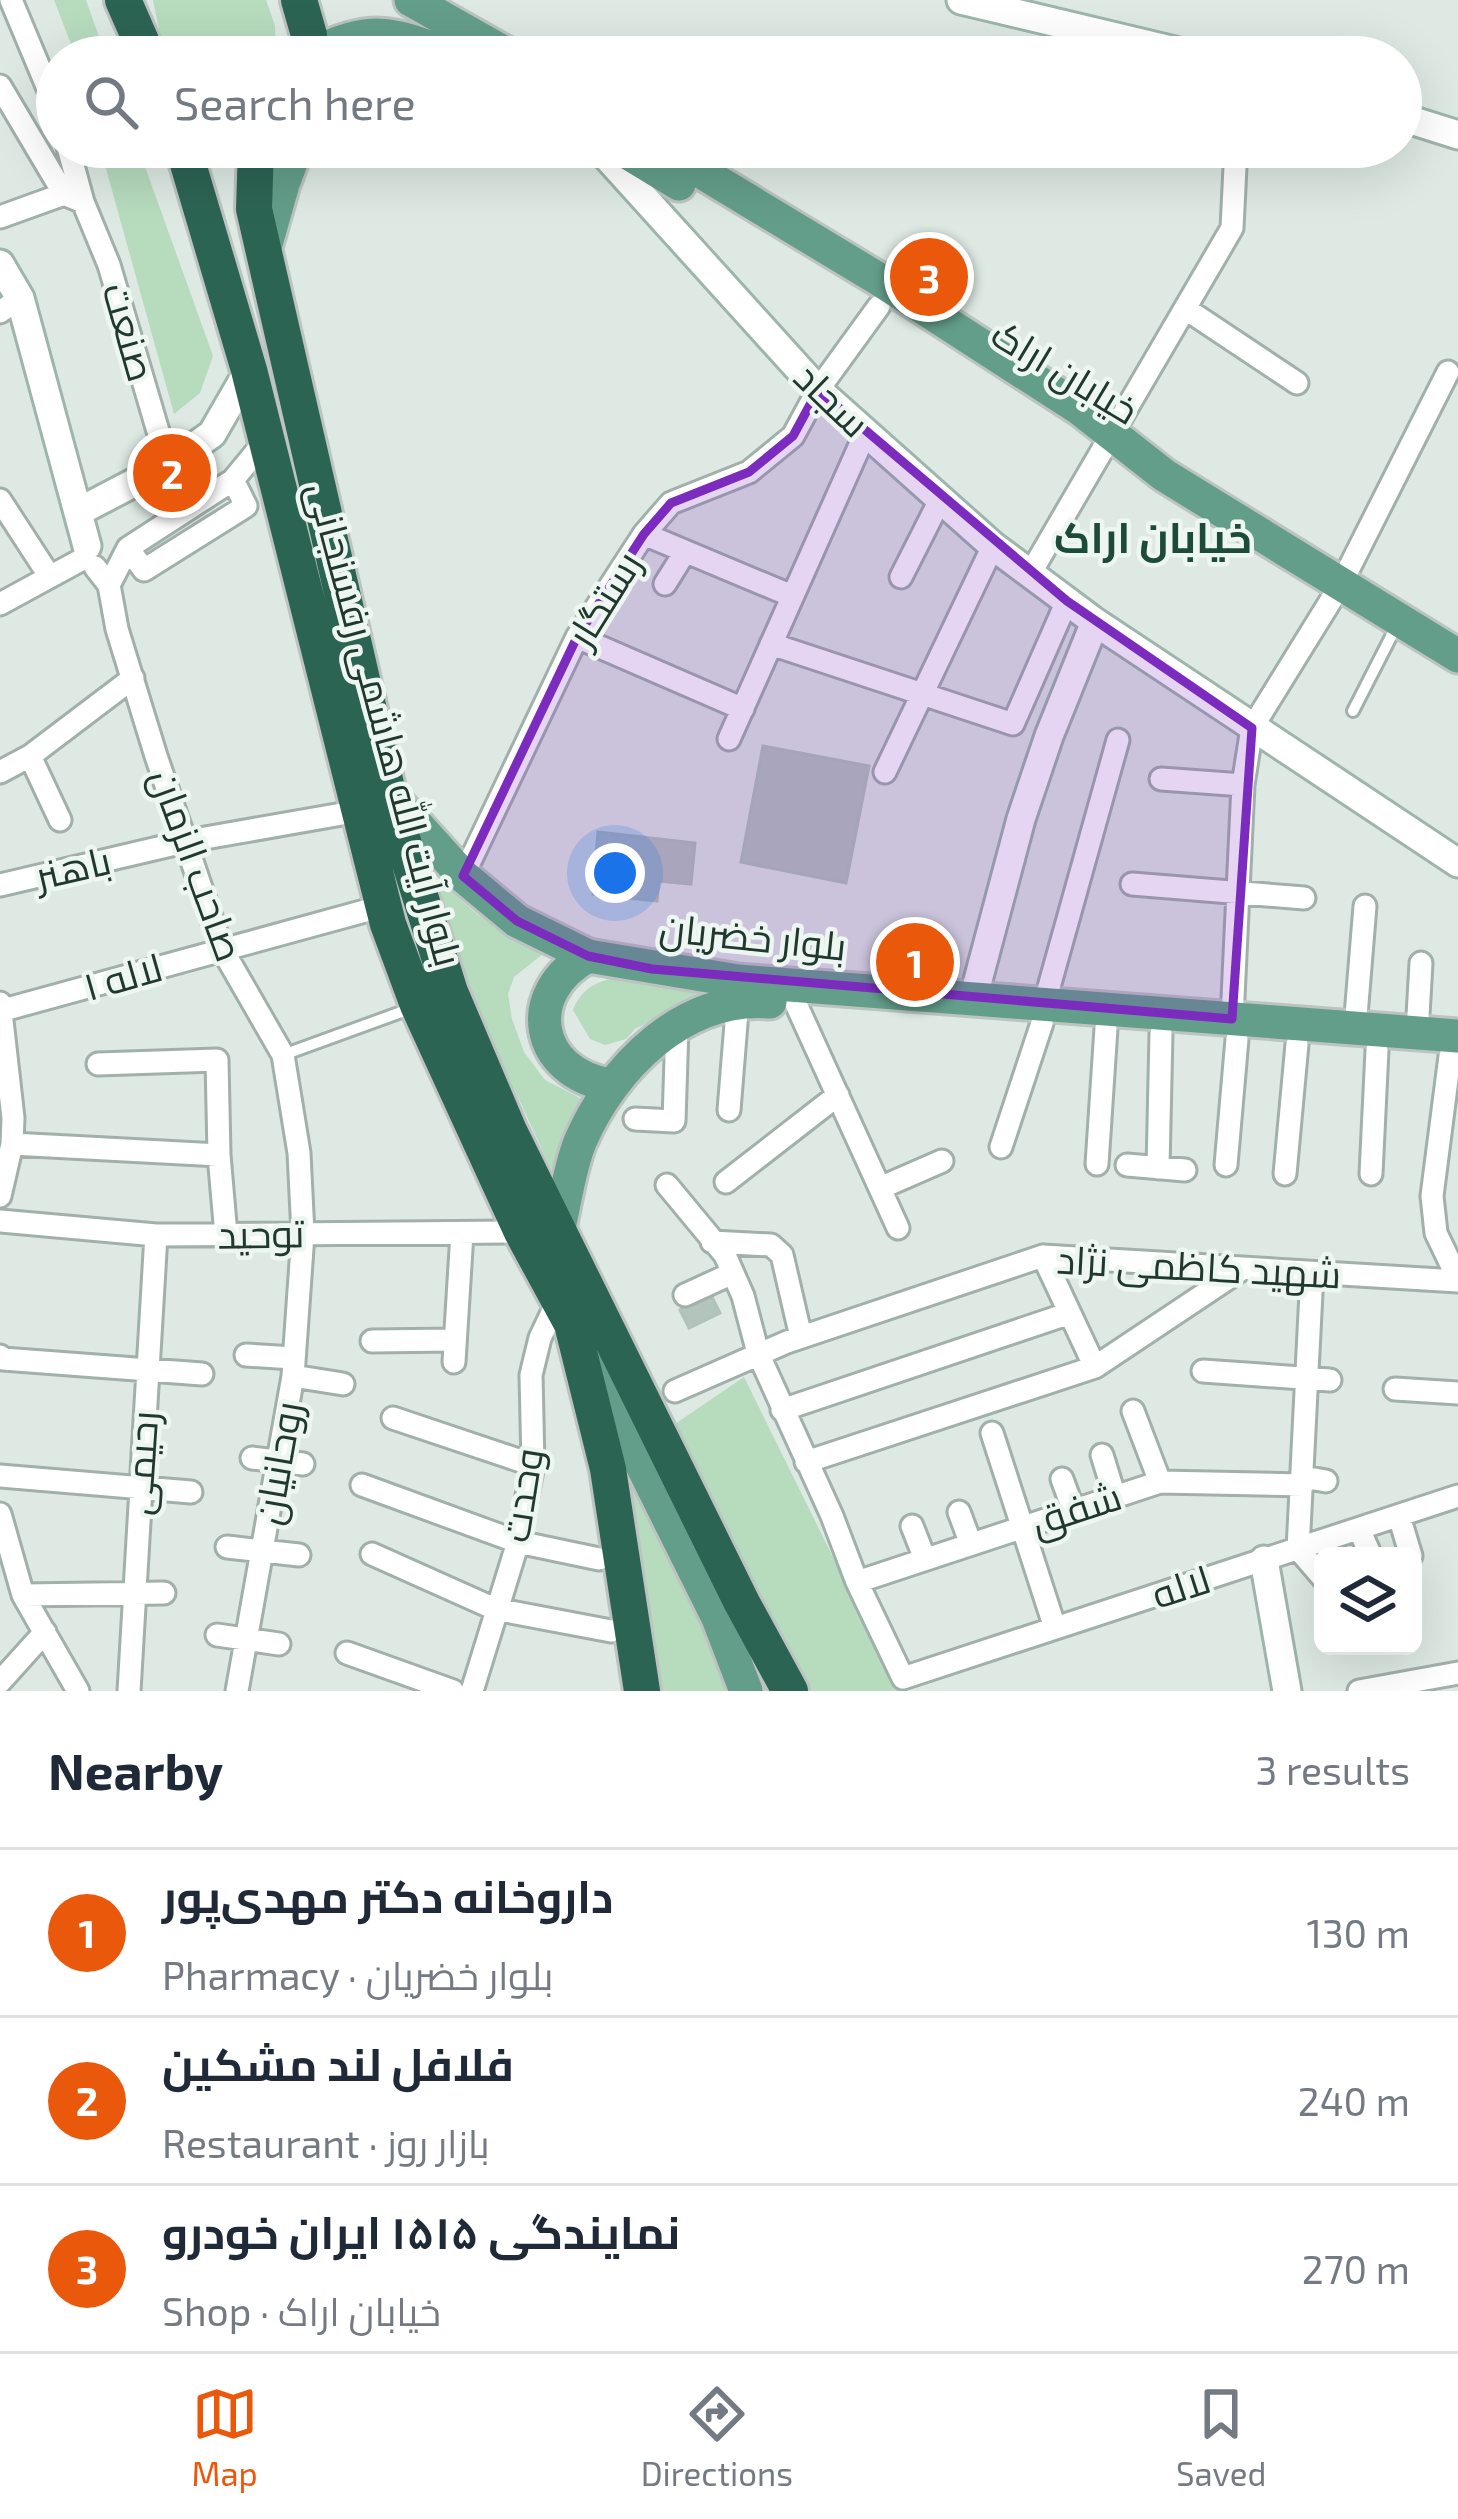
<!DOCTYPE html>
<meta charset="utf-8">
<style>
:root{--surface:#fff;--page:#f6f6f7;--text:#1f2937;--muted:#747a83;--line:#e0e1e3;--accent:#ea580c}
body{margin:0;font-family:"Exo 2",Cairo,sans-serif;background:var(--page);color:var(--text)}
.controls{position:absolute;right:36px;bottom:36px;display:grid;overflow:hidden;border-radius:18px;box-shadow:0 12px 48px #0002}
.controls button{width:108px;height:108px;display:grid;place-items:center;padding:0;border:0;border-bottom:3px solid var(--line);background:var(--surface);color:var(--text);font:60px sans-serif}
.you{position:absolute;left:615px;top:873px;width:42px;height:42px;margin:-30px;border:9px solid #fff;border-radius:50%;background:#1a73e8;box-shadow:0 0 0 18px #1a73e833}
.badge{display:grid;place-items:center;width:78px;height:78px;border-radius:50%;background:var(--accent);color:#fff;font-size:39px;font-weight:700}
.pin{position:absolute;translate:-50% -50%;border:6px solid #fff;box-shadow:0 3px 12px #0006}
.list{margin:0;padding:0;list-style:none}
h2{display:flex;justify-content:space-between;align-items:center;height:156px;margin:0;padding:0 48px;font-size:51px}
h2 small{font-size:39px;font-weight:400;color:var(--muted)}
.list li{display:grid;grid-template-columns:78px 1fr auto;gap:36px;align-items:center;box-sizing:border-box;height:168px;padding:0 48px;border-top:3px solid var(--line)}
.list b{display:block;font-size:45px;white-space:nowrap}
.list p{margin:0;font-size:39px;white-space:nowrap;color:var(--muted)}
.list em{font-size:39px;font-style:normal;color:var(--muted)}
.icon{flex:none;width:66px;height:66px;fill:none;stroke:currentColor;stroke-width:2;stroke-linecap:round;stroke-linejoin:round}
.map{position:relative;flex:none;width:1458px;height:1691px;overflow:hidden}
.search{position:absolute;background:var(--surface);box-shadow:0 12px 48px #0002;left:36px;right:36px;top:36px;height:132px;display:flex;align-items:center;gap:30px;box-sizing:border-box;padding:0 42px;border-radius:66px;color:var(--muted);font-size:45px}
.sheet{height:660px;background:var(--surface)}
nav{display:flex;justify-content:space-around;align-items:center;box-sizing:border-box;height:168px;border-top:3px solid var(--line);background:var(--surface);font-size:33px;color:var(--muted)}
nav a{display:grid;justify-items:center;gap:6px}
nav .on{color:var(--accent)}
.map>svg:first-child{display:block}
</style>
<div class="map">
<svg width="1458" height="1691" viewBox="0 0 1458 1691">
<rect width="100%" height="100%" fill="#dee9e3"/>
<path fill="#b6dbbd" d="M 54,0 L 86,0 L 106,57 L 76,57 Z
M 153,0 L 266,0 L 275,26 L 276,57 L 172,57 L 160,34 Z
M 100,147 L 138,147 L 213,356 L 200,393 L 174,414 Z
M 427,870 L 477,914 L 543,954 L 514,977 L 508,994 L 512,1019 L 524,1052 L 545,1080 L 584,1100 L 551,1169 L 483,1021 Z
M 630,976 L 705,992 L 635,1029 L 626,1039 L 605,1045 L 590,1039 L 573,1010 C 583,984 605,978 630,976 Z
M 744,1377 L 899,1691 L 808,1691 L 672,1426 Z
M 615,1434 L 732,1691 L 657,1691 Z"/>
<path fill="#b3c4bc" stroke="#b0c2ba" stroke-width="3" d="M 763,746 L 869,766 L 846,883 L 741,862 Z
M 598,832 L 695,843 L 691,884 L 659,881 L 657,901 L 593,894 Z
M 711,1295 L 720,1313 L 689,1328 L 680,1310 Z"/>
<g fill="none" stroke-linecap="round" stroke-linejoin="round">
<g stroke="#a1b0aa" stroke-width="16">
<path id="lane" d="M 1353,711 L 1398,623
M 283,1055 L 415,1007"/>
</g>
<g stroke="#a1b0aa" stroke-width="27">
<path id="street" d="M 11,0 L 57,110
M 0,86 L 64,194 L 83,202 L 109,265 L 168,465
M 68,147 L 83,202
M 0,217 L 64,194
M 1186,309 L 1297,383
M 0,312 L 20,298
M 0,500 L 50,577
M 644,534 L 792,596
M 128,548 L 144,570 L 246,506 L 233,480
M 95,567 L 109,585 L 117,629 L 156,756 L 222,949 L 283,1055 L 299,1153 L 303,1234 L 293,1376 L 237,1691
M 1030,574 L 1232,228 L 1236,147
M 901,577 L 940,500
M 665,584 L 685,552
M 109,585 L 128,548 L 233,480 L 266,440
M 0,604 L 79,561
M 577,637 L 743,709
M 771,644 L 1013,724 L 1067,601
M 729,739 L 865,434
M 30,756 L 60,820
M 0,772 L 30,756 L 133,678
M 885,772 L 993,546
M 1161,779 L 1243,785
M 463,876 L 577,637 L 644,534 L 671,503 L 749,472 L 793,436 L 818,390 L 879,306
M 1132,884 L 1304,898
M 0,885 L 188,841 L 359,811
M 796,1004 L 898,1228
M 1044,1005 L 1118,740
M 0,1011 L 383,906
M 1232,1019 L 1243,785 L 1252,728 L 1341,584 L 1448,372
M 1355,1028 L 1365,906
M 1417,1033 L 1421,963
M 1450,1056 L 1432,1196 L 1436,1233 L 1458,1279
M 98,1064 L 217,1060 L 219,1155 L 226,1235
M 729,1110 L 738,999
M 635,1119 L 674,1121 L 677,1027
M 12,1144 L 219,1155
M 1001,1147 L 1042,1023
M 1097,1164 L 1106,1028
M 1127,1165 L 1185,1170
M 1226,1165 L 1237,1039
M 1158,1168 L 1161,1033
M 1285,1174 L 1297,1044
M 1371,1174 L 1377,1050
M 726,1182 L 838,1095
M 667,1185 L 725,1255 L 743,1296 L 758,1353 L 832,1516 L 857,1582 L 903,1678 L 1458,1496
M 880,1188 L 942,1161
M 0,1196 L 12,1144 L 13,1118 L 0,1003
M 0,1221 L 156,1235 L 522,1232
M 712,1242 L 771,1245 L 782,1255 L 801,1337
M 1043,1256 L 1095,1367
M 1312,1273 L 1298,1549 L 1323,1578
M 685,1295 L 733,1273
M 372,1341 L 454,1340
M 246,1355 L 293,1358
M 0,1356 L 3,1359 L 202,1374
M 454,1362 L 462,1233
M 1203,1371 L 1330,1380
M 293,1376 L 343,1384
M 1395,1389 L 1458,1393
M 675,1391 L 787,1342 L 1043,1256 L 1458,1281
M 782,1410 L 1067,1314
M 1133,1411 L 1160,1482
M 393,1418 L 533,1465
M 992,1433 L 1055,1628
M 1102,1455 L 1115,1497
M 252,1458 L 303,1464
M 806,1462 L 1095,1367 L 1242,1269
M 0,1476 L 191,1492
M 1303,1477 L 1326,1481
M 1062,1479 L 1073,1509
M 362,1485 L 518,1542 L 599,1559
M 959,1512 L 971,1544
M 0,1514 L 23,1595 L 78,1691
M 1399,1516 L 1411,1556
M 912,1526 L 925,1559
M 1359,1529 L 1371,1556
M 227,1547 L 299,1555
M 372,1554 L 495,1609 L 611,1631
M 857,1582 L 1160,1482 L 1303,1485
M 23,1595 L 164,1593
M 217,1635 L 279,1644
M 347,1653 L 453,1691
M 0,1682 L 45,1632
M 129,1691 L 156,1235
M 472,1691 L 518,1542 L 533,1465 L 531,1375 L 540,1338 L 559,1298
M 1359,1691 L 1458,1673"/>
</g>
<g stroke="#9db5aa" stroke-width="33">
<path id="secondary" d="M 961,0 L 1200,57
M 1401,117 L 1458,135
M 598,147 L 818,390 L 993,546 L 1095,622 L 1458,863
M 0,264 L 20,298 L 87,546
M 78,512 L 168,465 L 212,434 L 249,370
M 973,999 L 1021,819 L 1049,736 L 1095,622
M 1264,1560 L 1287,1691"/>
</g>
<g stroke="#bcc3c1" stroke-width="39">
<path id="primary" d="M 411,0 L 512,57
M 308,56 C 373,25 389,31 454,57
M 618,147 L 679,184
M 660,147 L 880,280 L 1080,409 L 1164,475 L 1458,656
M 264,251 L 283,184 L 297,147
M 388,793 L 463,876 L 517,921 L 588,956 L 738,981 L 1458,1036
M 588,956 C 521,992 534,1073 610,1085
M 558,1232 C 565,1203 569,1169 580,1142 C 612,1067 684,995 770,1002
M 591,1363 L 718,1618 L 746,1691"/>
</g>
<g stroke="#bcc3c1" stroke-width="42">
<path id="highway" d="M 123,0 L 148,57
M 299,0 L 309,35 L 307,57
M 183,147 L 249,370 L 388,924 L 418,1005 L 522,1232 L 572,1324 L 608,1469 L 642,1691
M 256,147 L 254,209 L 388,793 L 450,992 L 509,1131 L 742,1603 L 790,1691"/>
</g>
<use href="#lane" stroke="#fff" stroke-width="10"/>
<use href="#street" stroke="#fff" stroke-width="21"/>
<use href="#secondary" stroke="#fff" stroke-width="27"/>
<use href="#primary" stroke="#639e8a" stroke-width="33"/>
<use href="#highway" stroke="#2c6454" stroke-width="36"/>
</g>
<path fill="#7b2cbf" fill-opacity="0.2" stroke="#7b2cbf" stroke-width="9" stroke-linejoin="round" d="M 818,390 L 1067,601 L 1252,728 L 1232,1019 L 652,969 L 588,956 L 517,921 L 463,876 L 577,637 L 644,534 L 671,503 L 749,472 L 793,436 Z"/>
<g text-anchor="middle" stroke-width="9" stroke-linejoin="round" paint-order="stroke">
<g font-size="39" fill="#203830" stroke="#eef6f1">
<text transform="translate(129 332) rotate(74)" y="14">صنعت</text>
<text transform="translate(1065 372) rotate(31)" y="14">خیابان اراک</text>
<text transform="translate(832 400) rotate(44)" y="14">سجاد</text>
<text transform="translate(604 599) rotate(-58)" y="14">رستگار</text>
<text transform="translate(385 724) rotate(75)" y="14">بلوار آیت الله هاشمی رفسنجانی</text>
<text transform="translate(197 865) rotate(70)" y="14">صاحب الزمان</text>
<text transform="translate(73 868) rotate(-13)" y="14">باهنر</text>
<text transform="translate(753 937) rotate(6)" y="14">بلوار خضریان</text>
<text transform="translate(123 977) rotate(-16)" y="14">لاله ۱</text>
<text transform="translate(261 1234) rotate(-1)" y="14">توحید</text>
<text transform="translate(1199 1267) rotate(3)" y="14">شهید کاظمی نژاد</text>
<text transform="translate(141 1463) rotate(-86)" y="14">رحیمی</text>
<text transform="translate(278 1463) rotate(-80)" y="14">روحانیان</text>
<text transform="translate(522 1495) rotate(-81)" y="14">وحدت</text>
<text transform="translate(1076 1509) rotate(-18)" y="14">شفق</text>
<text transform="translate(1181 1587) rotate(-18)" y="14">لاله</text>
</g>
<g font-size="42" font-weight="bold" fill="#1c4a3b" stroke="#eef6f1">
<text x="1153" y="553">خیابان اراک</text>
</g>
</g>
</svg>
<div class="controls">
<button><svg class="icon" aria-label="layers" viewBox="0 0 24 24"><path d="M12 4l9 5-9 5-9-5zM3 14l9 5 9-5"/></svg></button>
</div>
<div class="you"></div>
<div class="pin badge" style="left:915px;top:962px">1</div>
<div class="pin badge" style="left:172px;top:473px">2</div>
<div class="pin badge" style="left:929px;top:277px">3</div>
<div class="search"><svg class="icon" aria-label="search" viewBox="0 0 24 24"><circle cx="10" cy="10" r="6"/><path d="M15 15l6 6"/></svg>Search here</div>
</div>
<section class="sheet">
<h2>Nearby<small>3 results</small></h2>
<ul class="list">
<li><span class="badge">1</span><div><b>داروخانه دکتر مهدی‌پور</b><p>Pharmacy · بلوار خضریان</p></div><em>130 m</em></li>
<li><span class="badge">2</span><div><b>فلافل لند مشکین</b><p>Restaurant · بازار روز</p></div><em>240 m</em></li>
<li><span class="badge">3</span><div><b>نمایندگی ۱۵۱۵ ایران خودرو</b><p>Shop · خیابان اراک</p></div><em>270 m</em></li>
</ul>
</section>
<nav>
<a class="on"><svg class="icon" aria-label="map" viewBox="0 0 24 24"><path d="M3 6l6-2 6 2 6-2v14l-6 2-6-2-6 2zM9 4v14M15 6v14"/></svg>Map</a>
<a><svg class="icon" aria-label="directions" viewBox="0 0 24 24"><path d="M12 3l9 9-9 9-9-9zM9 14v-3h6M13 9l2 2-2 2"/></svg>Directions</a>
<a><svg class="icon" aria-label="saved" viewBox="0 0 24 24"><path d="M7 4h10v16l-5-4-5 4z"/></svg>Saved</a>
</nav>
